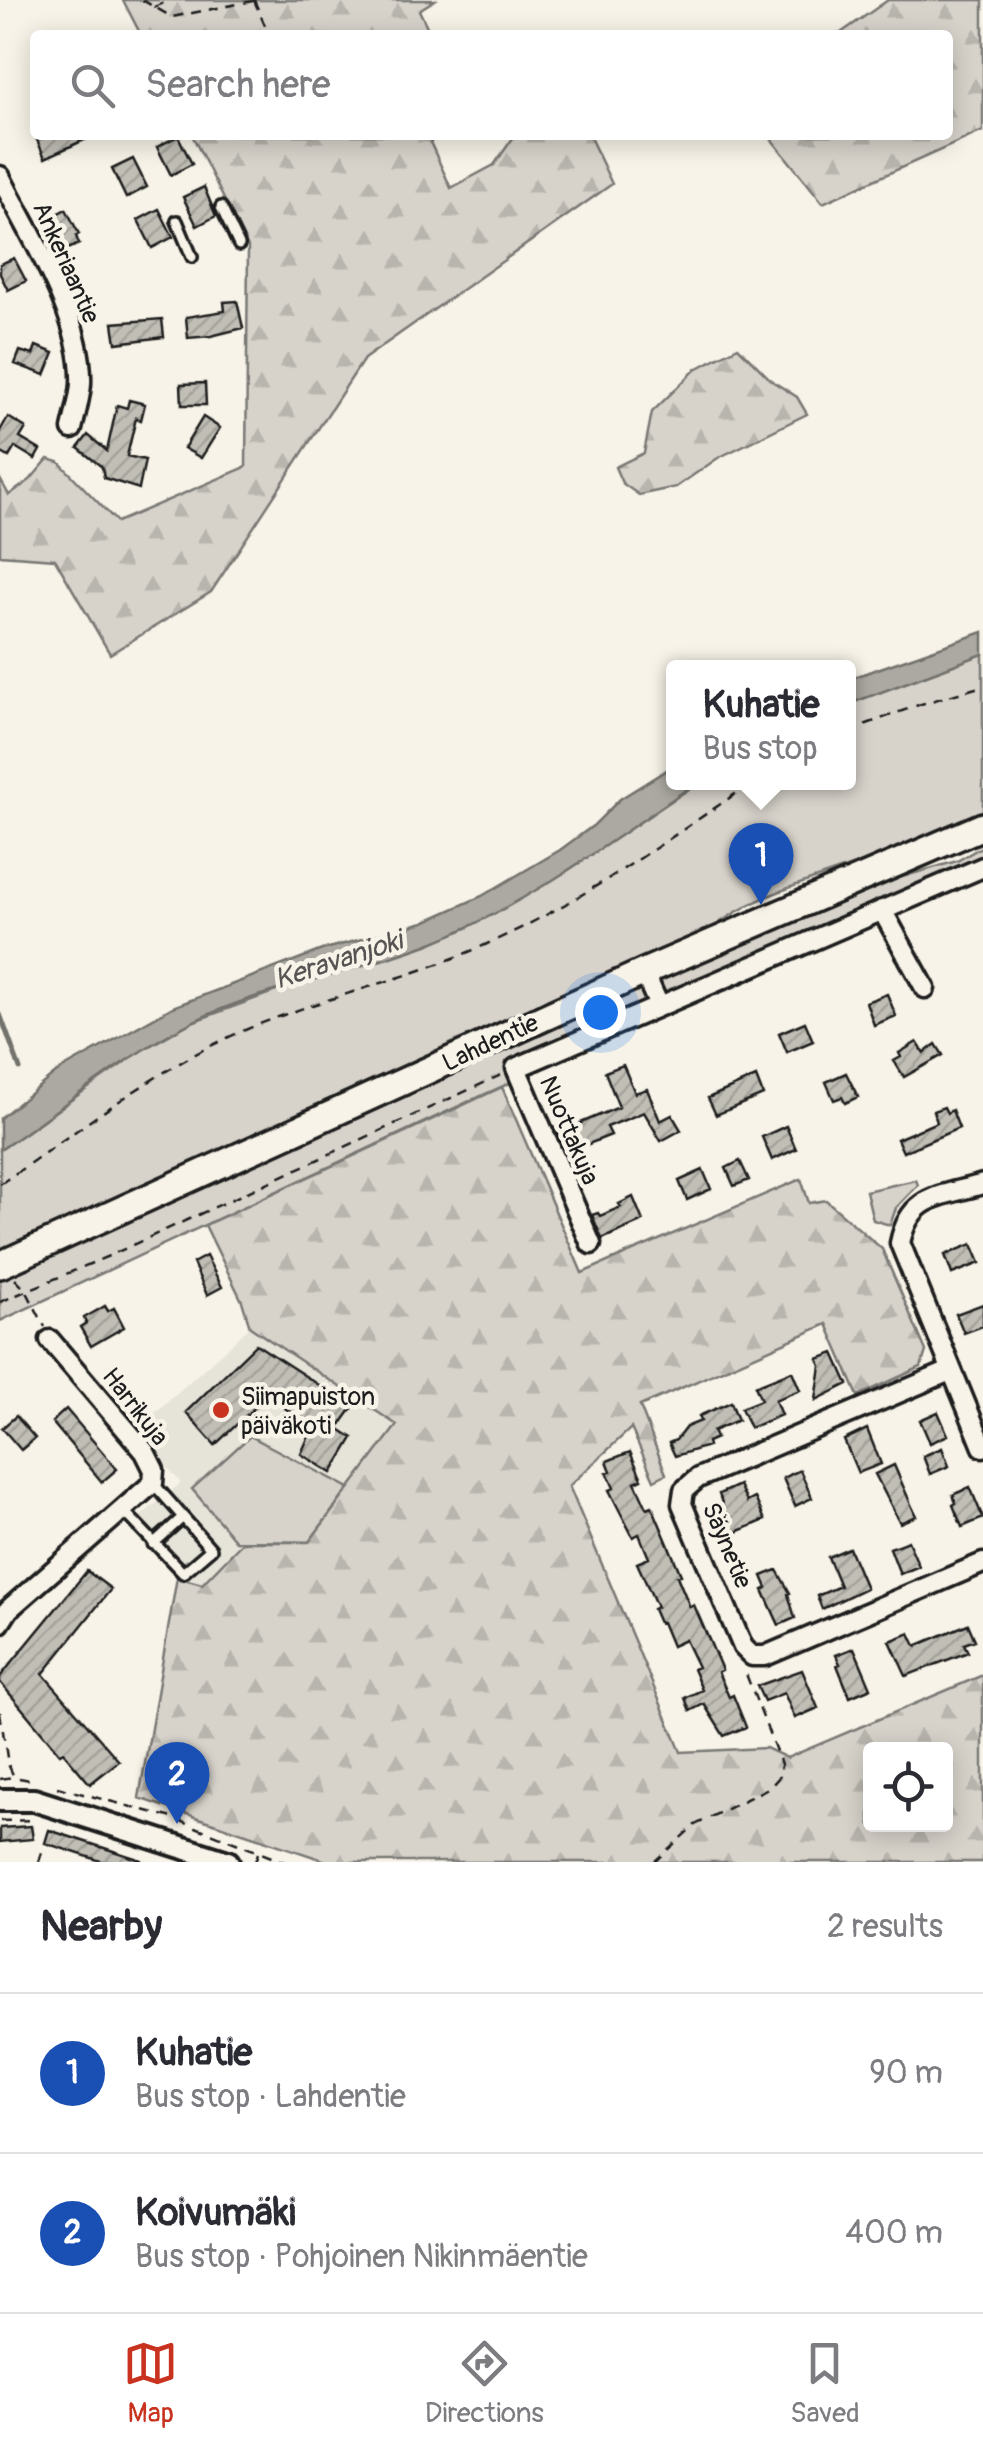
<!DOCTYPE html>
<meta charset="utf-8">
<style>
:root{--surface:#fff;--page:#f2f2f3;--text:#2b2b33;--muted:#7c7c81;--line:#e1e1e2;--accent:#c8321e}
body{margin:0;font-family:Pangolin,sans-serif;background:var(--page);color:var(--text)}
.controls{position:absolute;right:30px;bottom:30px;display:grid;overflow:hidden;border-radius:10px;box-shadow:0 5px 25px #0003}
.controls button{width:90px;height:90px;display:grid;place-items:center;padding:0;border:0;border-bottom:2px solid var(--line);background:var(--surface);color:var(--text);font:50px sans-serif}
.you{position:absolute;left:600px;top:1012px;width:35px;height:35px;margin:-25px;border:8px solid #fff;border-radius:50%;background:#1a73e8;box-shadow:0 0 0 15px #1a73e833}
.badge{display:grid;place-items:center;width:65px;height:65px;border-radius:50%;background:var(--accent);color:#fff;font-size:32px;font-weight:700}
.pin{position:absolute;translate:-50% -82px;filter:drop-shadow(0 2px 5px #0008)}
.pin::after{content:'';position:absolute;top:52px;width:35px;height:30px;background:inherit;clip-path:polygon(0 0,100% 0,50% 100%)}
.popup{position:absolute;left:666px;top:660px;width:190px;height:130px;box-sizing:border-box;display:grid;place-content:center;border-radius:10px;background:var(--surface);filter:drop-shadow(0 2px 8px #0005);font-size:32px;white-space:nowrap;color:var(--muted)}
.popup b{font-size:38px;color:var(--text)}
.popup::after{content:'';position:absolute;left:50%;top:100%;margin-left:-20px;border:20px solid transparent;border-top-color:var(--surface)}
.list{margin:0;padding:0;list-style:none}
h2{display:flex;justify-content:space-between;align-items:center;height:130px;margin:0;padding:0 40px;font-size:42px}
h2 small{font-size:32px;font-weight:400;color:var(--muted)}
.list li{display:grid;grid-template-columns:65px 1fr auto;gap:30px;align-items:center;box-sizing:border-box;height:160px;padding:0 40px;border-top:2px solid var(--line)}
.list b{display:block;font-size:38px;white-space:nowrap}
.list p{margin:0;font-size:32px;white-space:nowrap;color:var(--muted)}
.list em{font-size:32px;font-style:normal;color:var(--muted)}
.icon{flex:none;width:55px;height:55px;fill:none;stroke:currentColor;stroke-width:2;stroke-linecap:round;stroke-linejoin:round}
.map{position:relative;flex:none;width:983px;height:1862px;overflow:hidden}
.search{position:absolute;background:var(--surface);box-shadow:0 5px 25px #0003;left:30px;right:30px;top:30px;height:110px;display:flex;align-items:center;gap:25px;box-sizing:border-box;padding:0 35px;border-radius:10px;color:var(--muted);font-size:38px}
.sheet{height:450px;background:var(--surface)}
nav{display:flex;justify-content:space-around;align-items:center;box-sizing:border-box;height:140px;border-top:2px solid var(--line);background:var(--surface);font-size:28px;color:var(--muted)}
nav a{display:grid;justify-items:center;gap:5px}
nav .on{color:var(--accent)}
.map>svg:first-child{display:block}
</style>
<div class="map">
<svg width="983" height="1862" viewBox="0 0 983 1862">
<defs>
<pattern id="forest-firs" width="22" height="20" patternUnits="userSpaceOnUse" patternTransform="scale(2.5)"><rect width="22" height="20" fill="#d7d3cb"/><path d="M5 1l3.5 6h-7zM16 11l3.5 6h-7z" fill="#b8b5ae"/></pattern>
<pattern id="building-hatch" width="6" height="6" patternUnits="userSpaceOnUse" patternTransform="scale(2.5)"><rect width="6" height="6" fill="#c0beb5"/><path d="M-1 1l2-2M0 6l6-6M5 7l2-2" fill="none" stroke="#a4a39b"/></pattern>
</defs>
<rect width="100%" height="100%" fill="#f7f3e8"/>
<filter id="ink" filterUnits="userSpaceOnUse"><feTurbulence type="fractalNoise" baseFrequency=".01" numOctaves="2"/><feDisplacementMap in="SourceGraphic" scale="20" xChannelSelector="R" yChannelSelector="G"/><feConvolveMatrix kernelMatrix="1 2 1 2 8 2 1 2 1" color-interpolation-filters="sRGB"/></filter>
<g filter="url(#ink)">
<path fill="#e6e3d9" d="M 250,1327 L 397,1424 L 309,1542 L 243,1542 L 202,1584 L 177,1577 L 130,1525 L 181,1483 L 136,1430 Z"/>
<path fill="#d7d3cb" stroke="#7a7874" stroke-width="2.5" d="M 983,654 L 983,813 C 940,830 897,849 854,865 C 806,883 754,895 713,928 L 0,1251 L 0,1150 L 141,1051 L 192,1022 L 276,991 L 426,945 L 467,928 L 570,869 L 698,783 L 848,782 L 849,704 Z
M 983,846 L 983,877 L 732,988 L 673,1010 L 472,1100 L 0,1321 L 0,1278 L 595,1008 L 881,883 L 957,861 Z
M 916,1180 L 918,1185 L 896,1208 L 890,1225 L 873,1220 L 866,1191 Z
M 250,1436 L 349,1488 L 309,1542 L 236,1541 L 192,1489 Z"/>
<path fill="url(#forest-firs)" stroke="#7a7874" stroke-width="2.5" fill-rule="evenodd" d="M 123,0 L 435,0 L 419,10 L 431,35 L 141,35 Z
M 888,0 L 983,0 L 983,131 L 823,203 L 768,135 L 948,135 L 948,35 L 838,35 Z
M 192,135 L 442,135 L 430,142 L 451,188 L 494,165 L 515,135 L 589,135 L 612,184 L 364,359 L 211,592 L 110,654 L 55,559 L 0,555 L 0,479 L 9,495 L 30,480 L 48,459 L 59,462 L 117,522 L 246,467 L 248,247 Z
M 738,347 L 772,381 L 797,397 L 807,414 L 718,458 L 676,487 L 639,495 L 622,483 L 615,467 L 644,453 L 652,412 L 696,369 Z
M 502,1087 L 582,1273 L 801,1179 L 809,1203 L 826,1200 L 882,1249 L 926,1351 L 921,1367 L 858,1396 L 827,1324 L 640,1406 L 666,1474 L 654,1480 L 631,1428 L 569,1486 L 681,1752 L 766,1748 L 787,1758 L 983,1675 L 983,1862 L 329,1862 L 139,1798 L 177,1577 L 202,1584 L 243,1542 L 309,1542 L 397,1425 L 250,1327 L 242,1301 L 205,1225 ZM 870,1750 L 946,1750 L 946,1824 L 870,1824 Z"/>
<path fill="#aca9a2" stroke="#72716c" stroke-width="2.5" d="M 983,632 L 983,654 L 849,704 L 849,679 Z
M 673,766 L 674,782 L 696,783 C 611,841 526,906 429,944 C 351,974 265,986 190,1023 C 122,1057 63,1108 0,1150 L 0,1118 L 57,1072 L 173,1007 L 322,950 L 424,922 L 482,896 L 560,850 L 594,825 L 620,799 Z"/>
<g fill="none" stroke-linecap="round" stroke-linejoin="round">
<path stroke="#72716c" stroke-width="5" d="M 0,1014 L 20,1069"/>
</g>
<path fill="url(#building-hatch)" stroke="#1c1c1c" stroke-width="2.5" d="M 48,135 L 95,135 L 45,158 L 37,140 Z
M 178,136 L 192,164 L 171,175 L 157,147 Z
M 133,159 L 147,187 L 126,198 L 112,169 Z
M 204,187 L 216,216 L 197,226 L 183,197 Z
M 66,209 L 79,234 L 76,236 L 79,244 L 66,250 L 53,216 Z
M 159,209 L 173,237 L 152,248 L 138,220 Z
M 14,258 L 26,281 L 8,290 L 0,274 L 0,264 Z
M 237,301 L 243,328 L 211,336 L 188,338 L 186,317 L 225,311 L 224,302 Z
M 162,319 L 164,337 L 116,343 L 113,323 Z
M 36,346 L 54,353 L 45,375 L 15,364 L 20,351 L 33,355 Z
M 205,383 L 206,405 L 182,405 L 181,384 Z
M 129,400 L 145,404 L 141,420 L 136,418 L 127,456 L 145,460 L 139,489 L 104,478 L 102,467 L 78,448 L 88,435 L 107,451 L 117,405 L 127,408 Z
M 8,417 L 26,428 L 20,438 L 40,450 L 35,459 L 15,447 L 9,457 L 0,452 L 0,431 Z
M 203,417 L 220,428 L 201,458 L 184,448 Z
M 887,994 L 896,1016 L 874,1025 L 866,1002 Z
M 805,1022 L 813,1041 L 787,1052 L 779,1033 Z
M 917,1042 L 924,1053 L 936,1044 L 943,1055 L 904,1077 L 894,1061 L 901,1057 L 899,1053 Z
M 623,1065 L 635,1093 L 647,1089 L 660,1121 L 672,1115 L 681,1130 L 661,1141 L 644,1112 L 607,1127 L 611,1135 L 566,1153 L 557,1133 L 619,1107 L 605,1072 Z
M 846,1073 L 858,1097 L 845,1103 L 842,1097 L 834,1100 L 826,1082 Z
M 756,1077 L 763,1095 L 716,1115 L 708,1098 Z
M 944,1107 L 947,1113 L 952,1110 L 959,1128 L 903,1152 L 897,1139 L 937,1122 L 933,1111 Z
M 786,1126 L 796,1149 L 772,1160 L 762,1137 Z
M 740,1161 L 749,1180 L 734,1186 L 726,1168 Z
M 703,1170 L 711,1189 L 687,1200 L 679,1181 Z
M 633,1197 L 643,1221 L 602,1239 L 592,1215 L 598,1213 L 600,1216 L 621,1207 L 619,1204 Z
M 972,1244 L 980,1263 L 952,1274 L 945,1255 Z
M 206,1256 L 222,1287 L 207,1295 L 193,1263 Z
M 983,1304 L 983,1326 L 964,1333 L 956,1314 Z
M 105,1306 L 108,1311 L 114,1308 L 124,1327 L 91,1346 L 80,1327 L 86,1323 L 84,1318 Z
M 256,1344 L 353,1407 L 338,1428 L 353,1438 L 332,1473 L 301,1454 L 312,1429 L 268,1395 L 215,1445 L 186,1412 Z
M 834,1353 L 848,1384 L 816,1400 L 821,1366 L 818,1359 Z
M 792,1371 L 800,1390 L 775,1400 L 781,1415 L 750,1428 L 741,1408 L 761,1400 L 755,1386 Z
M 731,1402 L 738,1420 L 713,1431 L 716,1438 L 707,1442 L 708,1446 L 675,1456 L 669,1443 L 676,1440 L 686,1427 L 701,1421 L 699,1416 Z
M 66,1409 L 117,1469 L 102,1482 L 52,1422 Z
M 938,1412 L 948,1435 L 930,1443 L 920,1420 Z
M 16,1416 L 35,1438 L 21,1450 L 2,1428 Z
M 867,1429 L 881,1464 L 858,1473 L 844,1440 Z
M 942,1448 L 949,1466 L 930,1474 L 923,1456 Z
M 630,1452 L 642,1479 L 635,1482 L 647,1508 L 652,1506 L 681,1575 L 677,1576 L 690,1607 L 694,1605 L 722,1670 L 718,1672 L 729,1697 L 733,1695 L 746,1727 L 724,1736 L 704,1704 L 690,1711 L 685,1698 L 702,1690 L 693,1669 L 698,1667 L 685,1640 L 672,1646 L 662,1622 L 659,1623 L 653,1609 L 657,1607 L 637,1563 L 649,1558 L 639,1534 L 633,1537 L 609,1490 L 614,1488 L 607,1472 L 611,1471 L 607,1461 Z
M 894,1465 L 916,1516 L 900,1523 L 875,1474 Z
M 800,1470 L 812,1498 L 795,1506 L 783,1478 Z
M 739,1485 L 747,1502 L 755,1498 L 765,1520 L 732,1534 L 719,1494 Z
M 970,1487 L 983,1518 L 962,1527 L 953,1505 L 956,1503 L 953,1495 Z
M 908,1541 L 919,1566 L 900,1574 L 890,1548 Z
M 849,1548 L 866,1588 L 822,1609 L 817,1596 L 840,1586 L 828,1557 Z
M 777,1570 L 790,1593 L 788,1594 L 795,1618 L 779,1625 L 763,1590 L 767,1588 L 762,1576 Z
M 87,1571 L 111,1589 L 43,1674 L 119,1761 L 90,1784 L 63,1752 L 60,1754 L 0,1682 L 0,1677 Z
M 968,1624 L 975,1640 L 964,1644 L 968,1652 L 906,1676 L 890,1641 L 910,1633 L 916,1646 Z
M 854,1648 L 871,1688 L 850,1697 L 837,1665 L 840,1664 L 836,1655 Z
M 802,1670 L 818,1708 L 795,1718 L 784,1693 L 764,1701 L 757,1686 Z
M 31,1826 L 33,1839 L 0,1842 L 0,1828 Z
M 49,1830 L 141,1860 L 141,1862 L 104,1862 L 45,1843 Z"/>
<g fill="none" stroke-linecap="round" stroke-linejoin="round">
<g stroke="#1c1c1c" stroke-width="16">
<path id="service" d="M 221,207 L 239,245
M 177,221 L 192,257
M 153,1483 L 183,1517 L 153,1544
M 123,1510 L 183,1573 L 211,1549 L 183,1517"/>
</g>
<g stroke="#1c1c1c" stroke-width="25">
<path id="minor" d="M 0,176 C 29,234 84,318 81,384 C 80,399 75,415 72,429
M 882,910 L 925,988
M 644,972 L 659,1006
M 983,1184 C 940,1197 910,1194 900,1243 L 983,1447
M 591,1244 L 516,1068 L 983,867
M 950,1371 L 698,1478 L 684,1490 L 682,1504 L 743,1647 L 752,1656 L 765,1656 L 983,1563
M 0,1623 L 9,1609 L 153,1483 L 154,1470 L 145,1452 L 50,1340"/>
</g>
<g stroke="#1c1c1c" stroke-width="28">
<path id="tertiary" d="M 0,1800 L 34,1800 L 228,1862"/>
</g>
<g stroke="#1c1c1c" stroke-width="32">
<path id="secondary" d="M 0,1265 L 644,972 L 983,826"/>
</g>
<path stroke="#1c1c1c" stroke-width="2.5" stroke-dasharray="10 8" stroke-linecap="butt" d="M 142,0 L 172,17 L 258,0
M 254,0 L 269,35
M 154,7 L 169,1
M 379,35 L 391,31 L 439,35
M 848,731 L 921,704 L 983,686
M 0,1184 C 66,1139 132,1088 203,1050 C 293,1002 395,986 487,944 C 582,902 667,840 753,782
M 15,1279 L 26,1290 L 45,1327
M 0,1302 L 111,1255 L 501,1075
M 0,1712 L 8,1764 L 14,1777 L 35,1781
M 0,1779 L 13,1777
M 57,1787 L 173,1818 L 284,1862
M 0,1821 L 33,1820
M 39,1862 L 43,1849
M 255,1862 L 258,1853
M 654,1862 L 695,1825 L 770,1787 L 781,1775 L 781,1764 L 746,1674"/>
<use href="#service" stroke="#f7f3e8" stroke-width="9"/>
<use href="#minor" stroke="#f7f3e8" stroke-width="18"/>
<use href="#tertiary" stroke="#f7f3e8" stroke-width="20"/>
<use href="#secondary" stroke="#f7f3e8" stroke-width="25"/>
</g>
</g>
<circle fill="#c8321e" stroke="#f7f3e8" stroke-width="4" cx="221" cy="1410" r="10"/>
<g text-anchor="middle" stroke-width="9" stroke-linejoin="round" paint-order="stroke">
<g font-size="25" fill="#1c1c1c" stroke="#f7f3e8">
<text transform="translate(67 262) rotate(66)" y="9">Ankeriaantie</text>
<text transform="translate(490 1042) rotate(-25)" y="9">Lahdentie</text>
<text transform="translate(570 1130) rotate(67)" y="9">Nuottakuja</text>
<text transform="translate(136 1406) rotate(52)" y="9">Harrikuja</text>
<text transform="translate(728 1545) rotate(67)" y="9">Säynetie</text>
</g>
<g font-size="25" fill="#1c1c1c" stroke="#f7f3e8" text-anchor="start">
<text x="241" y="1405">Siimapuiston<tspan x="241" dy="29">päiväkoti</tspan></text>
</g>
<g font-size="28" font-style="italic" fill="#565452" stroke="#f7f3e8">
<text transform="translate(338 959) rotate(-18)" y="10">Keravanjoki</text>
</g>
</g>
</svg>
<div class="controls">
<button><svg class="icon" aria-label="locate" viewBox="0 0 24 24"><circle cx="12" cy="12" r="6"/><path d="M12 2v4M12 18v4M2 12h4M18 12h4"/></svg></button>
</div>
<div class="you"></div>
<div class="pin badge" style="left:761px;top:905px;background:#1a4fb4">1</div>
<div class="popup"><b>Kuhatie</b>Bus stop</div>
<div class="pin badge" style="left:177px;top:1824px;background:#1a4fb4">2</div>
<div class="search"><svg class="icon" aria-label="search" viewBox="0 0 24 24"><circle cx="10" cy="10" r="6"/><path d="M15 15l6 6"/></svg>Search here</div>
</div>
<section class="sheet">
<h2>Nearby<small>2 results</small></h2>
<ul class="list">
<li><span class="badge" style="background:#1a4fb4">1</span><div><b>Kuhatie</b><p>Bus stop · Lahdentie</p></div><em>90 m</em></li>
<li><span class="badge" style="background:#1a4fb4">2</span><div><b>Koivumäki</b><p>Bus stop · Pohjoinen Nikinmäentie</p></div><em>400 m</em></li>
</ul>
</section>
<nav>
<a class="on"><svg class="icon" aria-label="map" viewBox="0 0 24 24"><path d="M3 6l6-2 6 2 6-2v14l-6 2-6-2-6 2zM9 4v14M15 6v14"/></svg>Map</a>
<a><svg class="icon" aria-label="directions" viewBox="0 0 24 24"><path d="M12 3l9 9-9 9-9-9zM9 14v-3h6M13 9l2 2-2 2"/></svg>Directions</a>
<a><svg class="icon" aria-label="saved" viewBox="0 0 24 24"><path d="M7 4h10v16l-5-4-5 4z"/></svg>Saved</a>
</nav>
